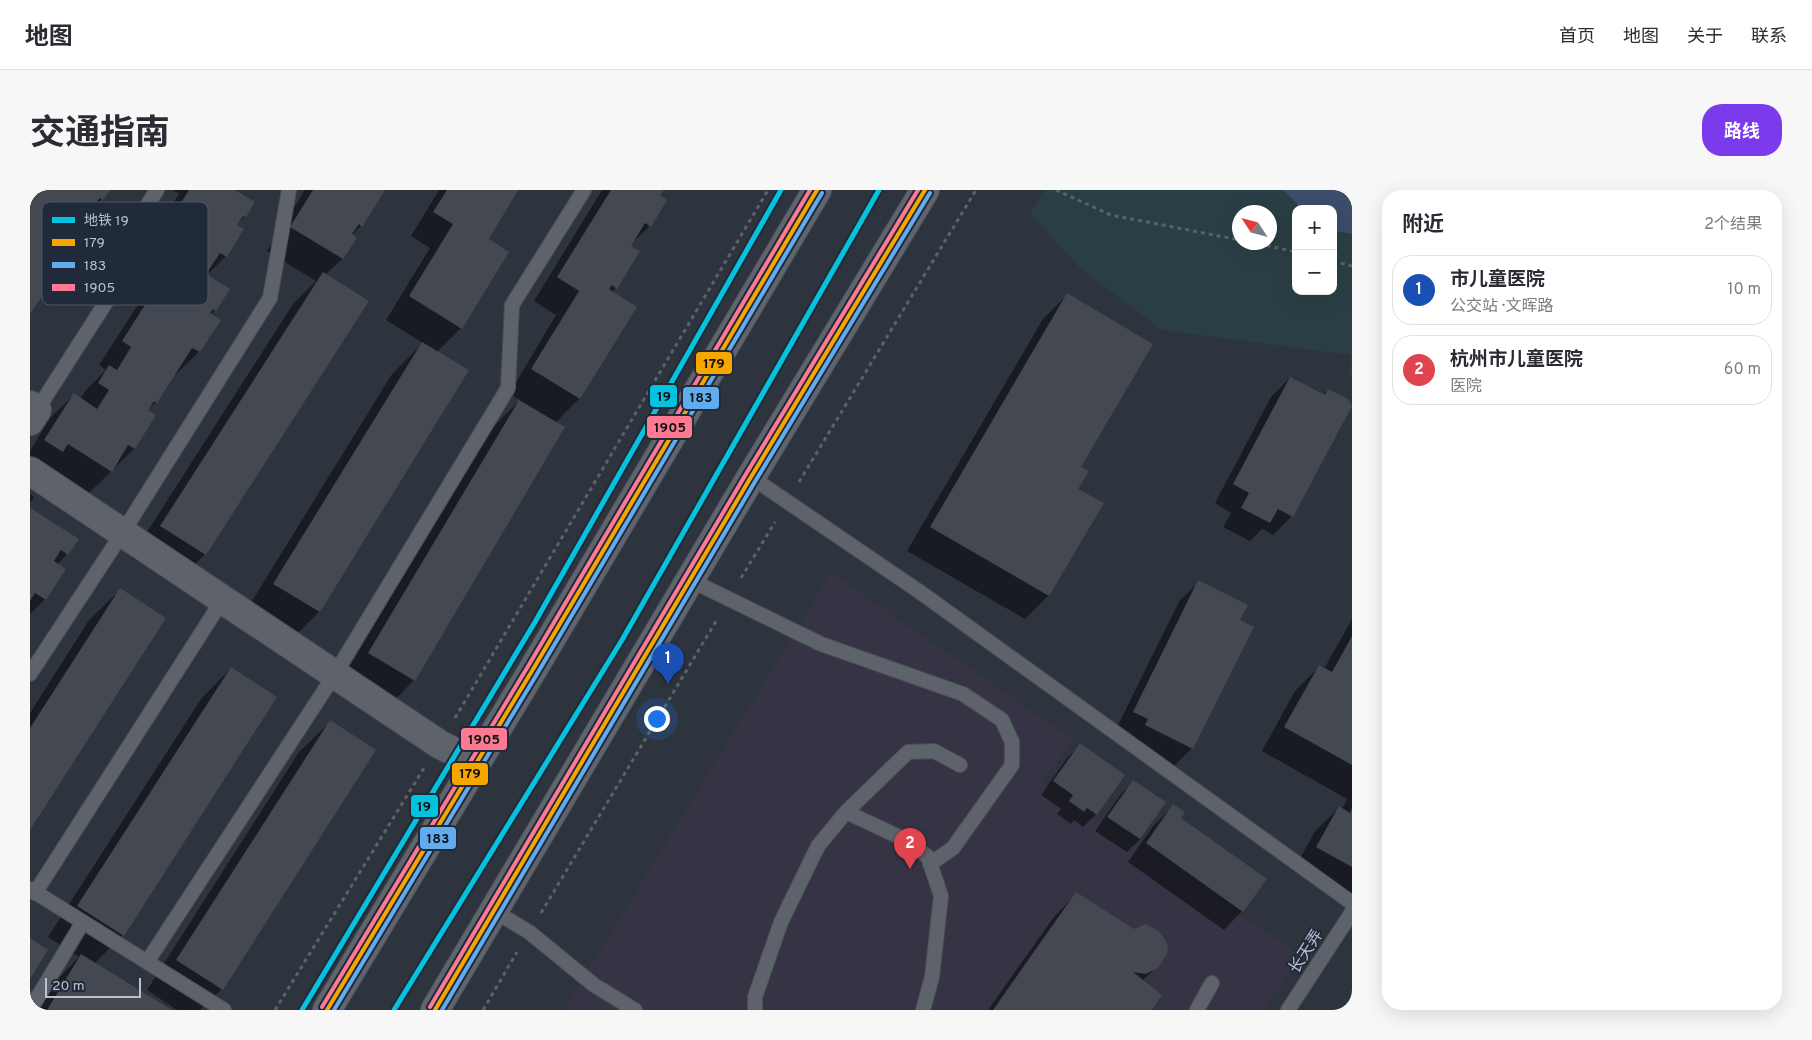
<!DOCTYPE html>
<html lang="zh">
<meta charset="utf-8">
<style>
:root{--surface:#fff;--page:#f7f7f7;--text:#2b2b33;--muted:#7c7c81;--line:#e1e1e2;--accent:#7c3aed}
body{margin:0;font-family:Overpass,"Noto Sans SC",sans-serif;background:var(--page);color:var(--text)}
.controls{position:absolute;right:15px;top:15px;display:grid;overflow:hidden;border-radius:10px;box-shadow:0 5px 20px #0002}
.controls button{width:45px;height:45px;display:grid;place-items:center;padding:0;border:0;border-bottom:1px solid var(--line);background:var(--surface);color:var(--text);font:25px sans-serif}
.compass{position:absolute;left:1202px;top:15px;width:45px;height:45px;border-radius:50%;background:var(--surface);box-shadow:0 5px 20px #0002;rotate:306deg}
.scale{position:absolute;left:15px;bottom:12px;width:96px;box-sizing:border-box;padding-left:5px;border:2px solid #b9c0ce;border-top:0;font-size:14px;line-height:18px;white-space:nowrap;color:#b9c0ce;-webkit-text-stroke:4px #202a3a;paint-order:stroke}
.you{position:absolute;left:626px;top:528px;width:18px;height:18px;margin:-12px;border:4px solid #fff;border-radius:50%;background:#1a73e8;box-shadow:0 0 0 8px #1a73e833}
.badge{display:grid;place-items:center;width:32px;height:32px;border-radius:50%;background:var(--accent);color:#fff;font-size:16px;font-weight:700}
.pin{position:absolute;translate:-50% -41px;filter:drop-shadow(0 1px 2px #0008)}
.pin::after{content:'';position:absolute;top:26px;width:18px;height:15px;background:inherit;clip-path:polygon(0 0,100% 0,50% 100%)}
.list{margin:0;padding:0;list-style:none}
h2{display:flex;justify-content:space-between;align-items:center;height:65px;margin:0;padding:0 20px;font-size:21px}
h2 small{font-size:16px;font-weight:400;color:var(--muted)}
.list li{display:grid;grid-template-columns:32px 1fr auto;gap:15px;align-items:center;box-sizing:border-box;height:70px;margin:0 10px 10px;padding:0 10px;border:1px solid var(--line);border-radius:20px}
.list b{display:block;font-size:19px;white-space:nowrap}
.list p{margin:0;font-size:16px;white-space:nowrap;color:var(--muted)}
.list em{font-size:16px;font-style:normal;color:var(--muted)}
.map{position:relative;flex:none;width:1322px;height:820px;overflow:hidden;border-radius:20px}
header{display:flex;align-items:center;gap:30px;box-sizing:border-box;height:70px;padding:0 25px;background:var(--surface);border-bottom:1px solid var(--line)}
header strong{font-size:24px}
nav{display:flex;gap:28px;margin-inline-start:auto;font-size:18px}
.intro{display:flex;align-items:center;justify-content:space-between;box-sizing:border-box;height:120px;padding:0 30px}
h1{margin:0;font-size:35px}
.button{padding:12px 22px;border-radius:20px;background:var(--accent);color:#fff;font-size:18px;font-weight:700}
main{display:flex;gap:30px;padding:0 30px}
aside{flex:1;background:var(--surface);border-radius:20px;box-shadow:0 5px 20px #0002}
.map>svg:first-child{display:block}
</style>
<header>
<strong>地图</strong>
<nav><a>首页</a><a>地图</a><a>关于</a><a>联系</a></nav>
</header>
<div class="intro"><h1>交通指南</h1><a class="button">路线</a></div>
<main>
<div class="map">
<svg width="1322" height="820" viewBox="0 0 1322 820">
<rect width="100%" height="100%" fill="#2e343e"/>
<path fill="#363444" d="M 801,383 L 1043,549 L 1011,593 L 1271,765 L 1234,820 L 534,820 Z"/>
<path fill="#2a3f45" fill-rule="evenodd" d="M 1014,0 L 1253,0 L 1272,19 L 1266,19 L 1266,101 L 1303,101 L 1303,41 L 1322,44 L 1322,186 L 1319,185 L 1321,165 L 1132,140 L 1050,78 L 1000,23 ZM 1210,22 L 1240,22 L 1240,52 L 1210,52 Z"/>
<path fill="#3b4d6a" d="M 1253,0 L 1322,0 L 1322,44 L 1303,41 L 1303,19 L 1272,19 Z"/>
<path fill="#0007" d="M 0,0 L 78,0 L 66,16 L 54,49 L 42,61 L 0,122 Z
M 143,0 L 203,0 L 215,26 L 206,35 L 196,66 L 177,85 L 185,120 L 180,125 L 189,131 L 169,162 L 145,185 L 143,184 L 126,212 L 117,220 L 125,225 L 104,259 L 57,305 L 0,279 L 0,261 L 20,228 L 44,205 L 50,209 L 56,200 L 76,180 L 69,175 L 113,107 L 124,96 L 100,81 L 149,4 Z
M 275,0 L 354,0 L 331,36 L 321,46 L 325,48 L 312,69 L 295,85 L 337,112 L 175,364 L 145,395 L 101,367 L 263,114 L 286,91 L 237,61 Z
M 409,0 L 487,0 L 457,49 L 431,138 L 407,162 L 437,181 L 289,422 L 259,452 L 214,424 L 362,184 L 393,153 L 356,130 L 400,58 L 381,46 Z
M 572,0 L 632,0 L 629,6 L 620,36 L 599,56 L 586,98 L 581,103 L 606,117 L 549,209 L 525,233 L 384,490 L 354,521 L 309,494 L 458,242 L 490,210 L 479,204 L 526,125 L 504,111 Z
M 1037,105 L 1049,277 L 1046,299 L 1072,314 L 1018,406 L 995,429 L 877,361 L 1013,129 Z
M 1260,188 L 1293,206 L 1298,200 L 1262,326 L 1243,345 L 1232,339 L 1220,351 L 1193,337 L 1201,323 L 1185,313 L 1241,207 Z
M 0,304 L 4,307 L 0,313 Z
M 0,320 L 37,364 L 27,375 L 34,379 L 15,409 L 0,424 Z
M 1169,392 L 1209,430 L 1162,558 L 1143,577 L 1085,541 L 1150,410 Z
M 90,400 L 0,638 L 0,523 L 59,430 Z
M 1322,429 L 1322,702 L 1314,709 L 1263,681 L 1285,641 L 1309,618 L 1312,619 L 1317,609 L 1232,561 L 1265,501 L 1289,477 L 1294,479 Z
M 201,478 L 93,745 L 65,773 L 140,820 L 9,820 L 28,789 L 49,767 L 18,747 L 171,509 Z
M 300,532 L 192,799 L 170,820 L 147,820 L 117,800 L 269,562 Z
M 1050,555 L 1066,624 L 1053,637 L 1044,630 L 1041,634 L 1027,624 L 1031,619 L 1011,605 L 1037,568 Z
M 1104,591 L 1110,649 L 1097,662 L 1065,641 L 1091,604 Z
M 1143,616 L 1149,629 L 1212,721 L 1194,740 L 1098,672 L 1124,635 Z
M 1046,704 L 1127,777 L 1112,791 L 1120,820 L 958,820 L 1023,728 Z"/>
<path fill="#434851" d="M 2,0 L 80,0 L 73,10 L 70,8 L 65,14 L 75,20 L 55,49 L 52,48 L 0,124 L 0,3 Z
M 159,0 L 205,0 L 225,12 L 216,27 L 213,26 L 207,35 L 214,39 L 197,67 L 190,63 L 176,84 L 200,99 L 186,121 L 183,119 L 180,123 L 191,130 L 170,162 L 162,158 L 127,213 L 124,211 L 118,220 L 126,225 L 105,259 L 98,255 L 82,282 L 38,254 L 33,262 L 14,250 L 44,203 L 67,219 L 79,200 L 68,193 L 79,175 L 87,180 L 101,157 L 92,151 L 136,82 L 142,86 L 150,74 L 123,57 Z
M 283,0 L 355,0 L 332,37 L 329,34 L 322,44 L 327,48 L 313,69 L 260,37 Z
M 417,0 L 488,0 L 459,49 L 479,62 L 432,139 L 379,106 L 423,34 L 403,22 Z
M 581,0 L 634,0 L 630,5 L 637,10 L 621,37 L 615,33 L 601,56 L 610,61 L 587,99 L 582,95 L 579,99 L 607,117 L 550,209 L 501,179 L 549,101 L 527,87 Z
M 293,82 L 339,111 L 176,365 L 130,336 Z
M 1037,103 L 1123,154 L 1051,277 L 1059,281 L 1048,299 L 1074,313 L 1019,406 L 900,337 Z
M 392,152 L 439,180 L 290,422 L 243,394 Z
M 1260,187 L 1295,205 L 1298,199 L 1318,209 L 1322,216 L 1263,327 L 1248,319 L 1240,333 L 1211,318 L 1219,303 L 1203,294 Z
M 489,210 L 535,237 L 385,491 L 338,463 Z
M 0,318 L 49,349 L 38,365 L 31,360 L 24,371 L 36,379 L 16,410 L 5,403 L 0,411 Z
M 1168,390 L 1218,415 L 1210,430 L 1224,437 L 1163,559 L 1115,535 L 1118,529 L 1103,522 Z
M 90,398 L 136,428 L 0,640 L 0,538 Z
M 1322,446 L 1322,575 L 1254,537 L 1289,475 L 1302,482 Z
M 201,477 L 247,507 L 94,746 L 47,716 Z
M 300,530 L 346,560 L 193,800 L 146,770 Z
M 1050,553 L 1095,585 L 1067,625 L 1057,618 L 1054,622 L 1039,611 L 1043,605 L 1023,591 Z
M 1103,590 L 1136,612 L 1110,649 L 1077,627 Z
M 1143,614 L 1155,622 L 1151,628 L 1237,689 L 1213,722 L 1116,653 Z
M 1309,616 L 1320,623 L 1322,618 L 1322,677 L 1286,657 Z
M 1046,702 L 1104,739 L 1116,734 L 1130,742 L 1137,753 L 1138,762 L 1128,778 L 1116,784 L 1103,782 L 1132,805 L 1122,820 L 963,820 Z
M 0,748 L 18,760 L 0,789 Z
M 51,764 L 142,820 L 17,820 Z"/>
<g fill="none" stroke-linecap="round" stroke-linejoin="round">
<g stroke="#4b4f57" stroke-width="16">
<path id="lane" d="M 7,220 L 87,95 L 98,45 L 127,0
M 721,287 L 890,402 L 1322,713
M 660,390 L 791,454 L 933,504 L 972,530 L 982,552 L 982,575 L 923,658 L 900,674
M 0,484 L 93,342 L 240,108 L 259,0
M 816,622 L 876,650 L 898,667 L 911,706 L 902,787 L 893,820
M 0,699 L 194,820
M 5,703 L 193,409
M 464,721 L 499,742 L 564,795 L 605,820
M 117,772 L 305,484 L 478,198 L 482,115 L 554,0
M 0,820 L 53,732
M 725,820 L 725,807 L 751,732 L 788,656 L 816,622 L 878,562 L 904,561 L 930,575
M 1167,820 L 1182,793
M 1258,820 L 1322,722"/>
</g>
<g stroke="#4b4f57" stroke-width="30">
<path id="street" d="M 0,215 L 7,220 L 0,231
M 0,281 L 409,554 L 446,573"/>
</g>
<g stroke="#4c515b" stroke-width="30">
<path id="primary" d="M 297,820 L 502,481 L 787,0
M 405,820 L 721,287 L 895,0"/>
</g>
<path stroke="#5b6268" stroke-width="3" stroke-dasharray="4 4" stroke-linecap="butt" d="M 1026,0 L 1081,25 L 1210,50
M 1221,52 L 1266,62
M 1303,71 L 1322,76
M 769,292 L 946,0
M 711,388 L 745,332
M 425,528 L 738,0
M 511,723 L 688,428
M 245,820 L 394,578
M 453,820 L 487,762"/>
<use href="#lane" stroke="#5e636b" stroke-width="14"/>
<use href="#street" stroke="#5e636b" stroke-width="28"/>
<use href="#primary" stroke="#60656d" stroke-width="28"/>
<g stroke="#202a3a" stroke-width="8">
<path id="bus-1" d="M 297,820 L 502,481 L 787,0
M 405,820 L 721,287 L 895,0"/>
</g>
<g stroke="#202a3a" stroke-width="8">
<path id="bus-2" d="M 304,820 L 507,484 L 792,3
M 412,820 L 726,290 L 900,3"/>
</g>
<g stroke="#202a3a" stroke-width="8">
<path id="bus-3" d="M 292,817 L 497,478 L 780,0
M 400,817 L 716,284 L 888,0"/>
</g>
<use href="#bus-1" stroke="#f7a600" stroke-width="4"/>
<use href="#bus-2" stroke="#60acee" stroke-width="4"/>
<use href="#bus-3" stroke="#fe7a93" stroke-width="4"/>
<g stroke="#202a3a" stroke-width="9">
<path id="metro-1" d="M 272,820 L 505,432 L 751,0
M 364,820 L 592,450 L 849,0"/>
</g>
<use href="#metro-1" stroke="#05c3de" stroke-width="5"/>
</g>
<g text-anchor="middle" stroke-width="4" stroke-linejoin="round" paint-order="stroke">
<g font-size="16" fill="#b9c0ce" stroke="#202a3a">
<text transform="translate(1275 761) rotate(-57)" y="6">长天弄</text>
</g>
</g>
<rect x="12" y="12" width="166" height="103" rx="8" fill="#202a3a" stroke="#4e5766" stroke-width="1"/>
<rect x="22" y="27" width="23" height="6" fill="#05c3de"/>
<rect x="22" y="49" width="23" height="7" fill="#f7a600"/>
<rect x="22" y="72" width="23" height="6" fill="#60acee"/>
<rect x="22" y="94" width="23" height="7" fill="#fe7a93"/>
<g font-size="14" fill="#b9c0ce">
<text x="54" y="35">地铁 19</text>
<text x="54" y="57">179</text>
<text x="54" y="80">183</text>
<text x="54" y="102">1905</text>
</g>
<g stroke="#202a3a" stroke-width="2">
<rect x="665" y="161" width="38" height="24" rx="5" fill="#f7a600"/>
<rect x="619" y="194" width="29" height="24" rx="5" fill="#05c3de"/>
<rect x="652" y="196" width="38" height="24" rx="5" fill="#60acee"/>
<rect x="616" y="225" width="47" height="24" rx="5" fill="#fe7a93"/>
<rect x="430" y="537" width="48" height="24" rx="5" fill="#fe7a93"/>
<rect x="421" y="572" width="38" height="24" rx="5" fill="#f7a600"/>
<rect x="380" y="604" width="29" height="24" rx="5" fill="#05c3de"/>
<rect x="389" y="636" width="38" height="24" rx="5" fill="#60acee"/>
</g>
<g font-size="14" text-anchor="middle" font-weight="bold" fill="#111">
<text x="684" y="178">179</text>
<text x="634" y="211">19</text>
<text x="671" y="212">183</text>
<text x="640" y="242">1905</text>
<text x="454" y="554">1905</text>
<text x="440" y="588">179</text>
<text x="394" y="621">19</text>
<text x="408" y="653">183</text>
</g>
</svg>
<div class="controls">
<button>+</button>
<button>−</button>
</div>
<svg class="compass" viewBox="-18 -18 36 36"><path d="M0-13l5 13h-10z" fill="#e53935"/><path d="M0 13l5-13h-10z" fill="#7c7c81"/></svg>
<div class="scale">20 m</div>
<div class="you"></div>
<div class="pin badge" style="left:638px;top:494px;background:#1a4fb4">1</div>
<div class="pin badge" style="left:880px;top:679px;background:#e0444e">2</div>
</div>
<aside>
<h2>附近<small>2个结果</small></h2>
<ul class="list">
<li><span class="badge" style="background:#1a4fb4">1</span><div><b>市儿童医院</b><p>公交站 · 文晖路</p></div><em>10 m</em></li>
<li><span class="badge" style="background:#e0444e">2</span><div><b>杭州市儿童医院</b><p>医院</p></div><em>60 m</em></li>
</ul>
</aside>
</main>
